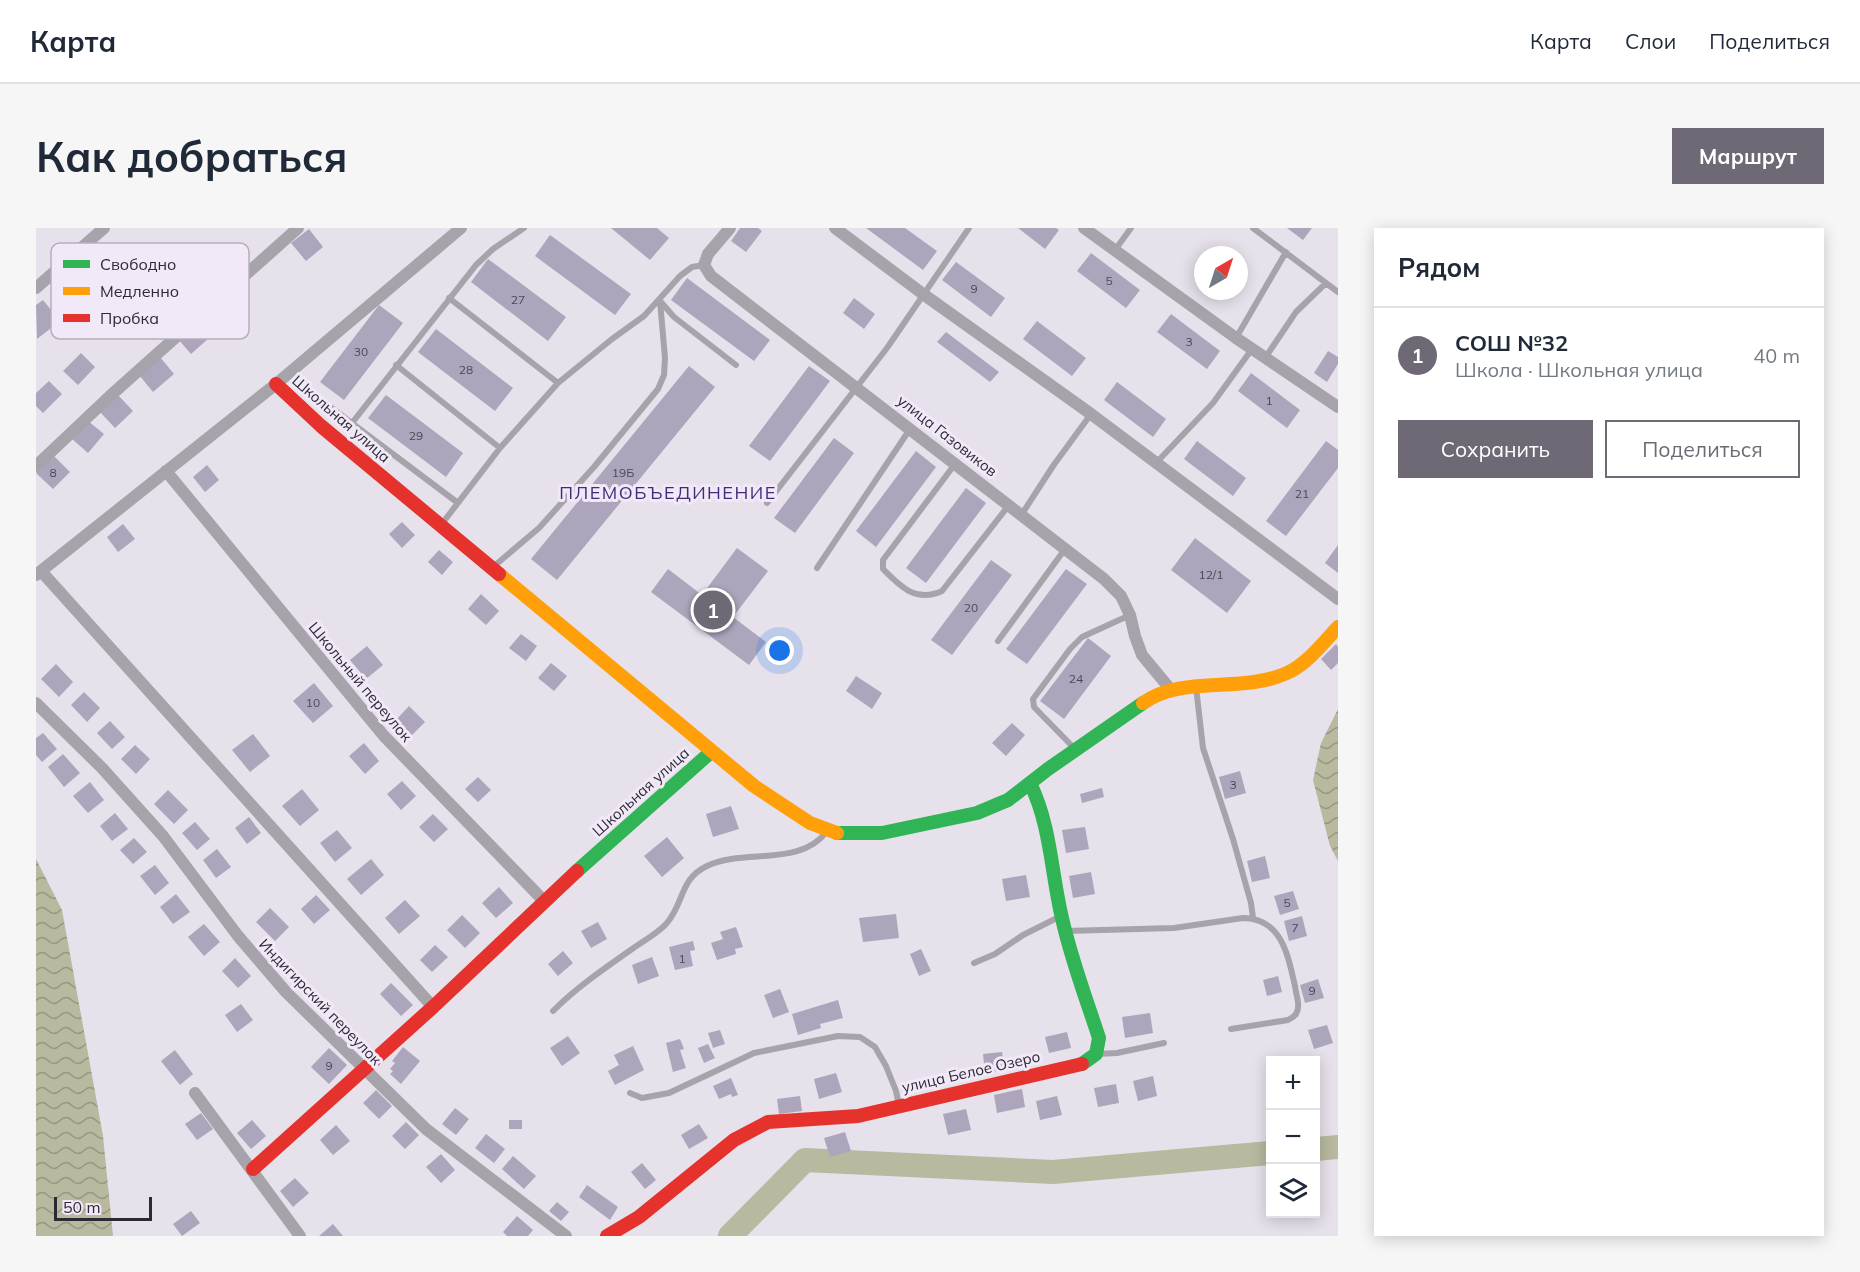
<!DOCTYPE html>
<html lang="ru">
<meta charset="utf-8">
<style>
:root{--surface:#fff;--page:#f6f6f7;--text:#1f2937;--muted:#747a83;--line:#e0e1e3;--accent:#6e6974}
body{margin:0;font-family:Mulish,sans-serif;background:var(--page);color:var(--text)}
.controls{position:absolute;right:18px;bottom:18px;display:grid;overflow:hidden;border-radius:0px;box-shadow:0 3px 15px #0003}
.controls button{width:54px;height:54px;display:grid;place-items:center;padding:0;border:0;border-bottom:2px solid var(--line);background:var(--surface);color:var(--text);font:30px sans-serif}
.compass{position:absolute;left:1158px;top:18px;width:54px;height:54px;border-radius:50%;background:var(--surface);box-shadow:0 3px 15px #0003;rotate:39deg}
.scale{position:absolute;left:18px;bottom:15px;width:98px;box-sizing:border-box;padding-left:6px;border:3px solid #2d2934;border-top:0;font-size:16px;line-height:21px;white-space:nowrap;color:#2d2934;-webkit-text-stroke:4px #f1e9f7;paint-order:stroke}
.you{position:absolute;left:744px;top:423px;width:21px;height:21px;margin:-15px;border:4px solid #fff;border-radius:50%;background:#1a73e8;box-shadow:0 0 0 9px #1a73e833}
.badge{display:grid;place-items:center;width:39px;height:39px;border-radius:50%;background:var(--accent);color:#fff;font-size:20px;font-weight:700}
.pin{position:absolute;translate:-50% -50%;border:3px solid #fff;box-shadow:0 2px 6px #0006}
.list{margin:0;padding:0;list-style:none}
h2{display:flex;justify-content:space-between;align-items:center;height:78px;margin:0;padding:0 24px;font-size:26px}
h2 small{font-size:20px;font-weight:400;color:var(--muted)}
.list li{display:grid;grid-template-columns:39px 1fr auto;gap:18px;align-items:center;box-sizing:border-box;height:96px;padding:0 24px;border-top:2px solid var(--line)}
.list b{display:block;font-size:22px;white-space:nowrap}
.list p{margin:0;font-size:20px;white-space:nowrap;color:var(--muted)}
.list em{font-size:20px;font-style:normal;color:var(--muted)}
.actions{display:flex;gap:12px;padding:18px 24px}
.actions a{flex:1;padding:14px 0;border:2px solid var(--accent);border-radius:0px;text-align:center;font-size:21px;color:var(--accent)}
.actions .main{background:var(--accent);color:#fff}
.icon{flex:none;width:33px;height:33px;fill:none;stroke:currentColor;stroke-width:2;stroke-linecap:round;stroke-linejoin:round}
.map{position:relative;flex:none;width:1302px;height:1008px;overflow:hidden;border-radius:0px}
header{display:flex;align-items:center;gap:36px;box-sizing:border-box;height:84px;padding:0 30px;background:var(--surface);border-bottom:2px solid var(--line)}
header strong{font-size:28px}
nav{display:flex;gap:33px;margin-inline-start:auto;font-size:21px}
.intro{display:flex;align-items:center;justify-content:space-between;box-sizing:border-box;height:144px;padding:0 36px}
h1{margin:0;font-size:42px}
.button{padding:15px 27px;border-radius:0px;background:var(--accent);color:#fff;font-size:21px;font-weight:700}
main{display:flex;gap:36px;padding:0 36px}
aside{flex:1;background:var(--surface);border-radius:0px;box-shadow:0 3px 15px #0003}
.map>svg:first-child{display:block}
</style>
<header>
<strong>Карта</strong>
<nav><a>Карта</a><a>Слои</a><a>Поделиться</a></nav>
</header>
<div class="intro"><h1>Как добраться</h1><a class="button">Маршрут</a></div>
<main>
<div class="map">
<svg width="1302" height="1008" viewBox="0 0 1302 1008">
<defs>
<pattern id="water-waves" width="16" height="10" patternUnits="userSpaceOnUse" patternTransform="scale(1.5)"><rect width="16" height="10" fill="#b8b99f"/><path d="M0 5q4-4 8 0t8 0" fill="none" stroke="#969682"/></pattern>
</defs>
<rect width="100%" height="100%" fill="#e6e1eb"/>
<path fill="url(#water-waves)" d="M 1302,481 L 1302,633 L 1294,618 L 1277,552 L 1285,515 Z
M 0,631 L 26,682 L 67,908 L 77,1008 L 0,1008 Z"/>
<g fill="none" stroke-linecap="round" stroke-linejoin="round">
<path stroke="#b8b99f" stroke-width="24" d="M 1280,921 L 1302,919
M 694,1008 L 769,932 L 1017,944 L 1234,925"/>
</g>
<path fill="#ada5bc" d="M 575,0 L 621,0 L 633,10 L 614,32 Z
M 704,0 L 722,0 L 726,3 L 710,24 L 695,13 Z
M 830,0 L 869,0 L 901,23 L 887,42 Z
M 982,0 L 1020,0 L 1023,2 L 1009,21 Z
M 1251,0 L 1276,0 L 1267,12 Z
M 273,1 L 287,19 L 270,33 L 255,15 Z
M 514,7 L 595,66 L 579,87 L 499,28 Z
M 1055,25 L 1104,62 L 1090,80 L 1041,43 Z
M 452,31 L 530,89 L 512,113 L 435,54 Z
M 920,34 L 969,70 L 955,89 L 906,52 Z
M 651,50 L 734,112 L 718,133 L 635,72 Z
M 818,70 L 839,86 L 828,101 L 807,85 Z
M 7,72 L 24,93 L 1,111 L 0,77 Z
M 343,77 L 367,95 L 308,172 L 284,154 Z
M 1135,86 L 1184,123 L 1171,141 L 1121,104 Z
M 1001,93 L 1050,130 L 1036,148 L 987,111 Z
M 160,95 L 173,110 L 155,126 L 142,111 Z
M 400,101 L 477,160 L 459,183 L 382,124 Z
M 910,104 L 963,144 L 954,154 L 901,114 Z
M 1292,123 L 1302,129 L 1302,136 L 1291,154 L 1278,145 Z
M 45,125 L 59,139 L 42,157 L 27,143 Z
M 124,129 L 138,146 L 117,164 L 103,147 Z
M 653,138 L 679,159 L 521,352 L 495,331 Z
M 773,138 L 794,153 L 734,233 L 713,218 Z
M 1215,145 L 1264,182 L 1251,200 L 1202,163 Z
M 13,153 L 26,166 L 7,185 L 0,178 L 0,165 Z
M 1081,154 L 1130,191 L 1117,209 L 1068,172 Z
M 82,167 L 97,183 L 79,200 L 64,184 Z
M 350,167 L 427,225 L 410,249 L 332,190 Z
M 52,193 L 68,206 L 52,225 L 36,211 Z
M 798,210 L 818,225 L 759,305 L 738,290 Z
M 1161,213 L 1210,250 L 1197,268 L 1148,231 Z
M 1290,213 L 1302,222 L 1302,240 L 1250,308 L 1230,293 Z
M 880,223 L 900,239 L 840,319 L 820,303 Z
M 17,227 L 34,244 L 17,261 L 0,245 Z
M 171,237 L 183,252 L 169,264 L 157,249 Z
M 930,260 L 950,275 L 890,355 L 870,340 Z
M 366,294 L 379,307 L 366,320 L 353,306 Z
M 87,296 L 99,311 L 82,324 L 71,309 Z
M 1159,310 L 1215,353 L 1191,385 L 1135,342 Z
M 1302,317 L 1302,345 L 1289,335 Z
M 701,320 L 732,343 L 697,389 L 730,414 L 713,437 L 615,364 L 632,341 L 666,367 Z
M 403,322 L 417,334 L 406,347 L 392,334 Z
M 955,332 L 976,347 L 916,427 L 895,412 Z
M 1030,341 L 1051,356 L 991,436 L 970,421 Z
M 445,366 L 463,383 L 450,397 L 432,381 Z
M 485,406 L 501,418 L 490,433 L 473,420 Z
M 1052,410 L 1075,428 L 1028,491 L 1004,473 Z
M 1300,416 L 1302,419 L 1302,435 L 1295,442 L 1285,431 Z
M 331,418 L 347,437 L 330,451 L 314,432 Z
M 515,435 L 531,448 L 518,463 L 502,450 Z
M 20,436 L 37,454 L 23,469 L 5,451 Z
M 820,448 L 846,465 L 836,481 L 810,463 Z
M 278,455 L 297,478 L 277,495 L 257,473 Z
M 48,464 L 64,480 L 51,494 L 35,477 Z
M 373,478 L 389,494 L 376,507 L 360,492 Z
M 74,493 L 89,509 L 76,521 L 61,505 Z
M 976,495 L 989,507 L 970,528 L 956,515 Z
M 7,505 L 21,521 L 6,534 L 0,527 L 0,510 Z
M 217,506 L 234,528 L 214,544 L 196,522 Z
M 328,515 L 343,533 L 329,546 L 313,528 Z
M 99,517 L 114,531 L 100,546 L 85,531 Z
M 27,526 L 44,545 L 28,559 L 12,539 Z
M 1204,543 L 1210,565 L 1189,571 L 1183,549 Z
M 442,549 L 455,562 L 442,574 L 429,561 Z
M 366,553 L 380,568 L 365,582 L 351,566 Z
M 54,554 L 68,572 L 52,585 L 37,568 Z
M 1066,560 L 1068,569 L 1046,575 L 1044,566 Z
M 266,561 L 283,582 L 264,598 L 246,578 Z
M 132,562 L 152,582 L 138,596 L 118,576 Z
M 695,578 L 703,601 L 677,609 L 670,586 Z
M 79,585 L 92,601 L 76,613 L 64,598 Z
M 397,586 L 412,601 L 398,614 L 383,599 Z
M 213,589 L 225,605 L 211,616 L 199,600 Z
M 159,594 L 174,611 L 161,622 L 146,605 Z
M 1049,599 L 1053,621 L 1030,625 L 1026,602 Z
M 301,602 L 316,620 L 299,634 L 284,615 Z
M 631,609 L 648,630 L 626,649 L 608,628 Z
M 98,610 L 111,624 L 97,636 L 84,622 Z
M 181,621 L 195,639 L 180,650 L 167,632 Z
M 1229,628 L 1234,650 L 1216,654 L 1211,633 Z
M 335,631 L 348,647 L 325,667 L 311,651 Z
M 119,637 L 133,655 L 119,667 L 104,648 Z
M 1055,644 L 1059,666 L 1037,670 L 1033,648 Z
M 990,647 L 994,669 L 970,673 L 966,651 Z
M 463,659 L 477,675 L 460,690 L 446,675 Z
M 1257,663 L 1263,681 L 1244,687 L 1238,668 Z
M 140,666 L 154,684 L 137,696 L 124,679 Z
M 280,667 L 294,682 L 278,696 L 265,681 Z
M 369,672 L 384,688 L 363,706 L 349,690 Z
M 234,680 L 253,699 L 239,713 L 220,694 Z
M 860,686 L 863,710 L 827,714 L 823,690 Z
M 426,687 L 444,705 L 429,720 L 411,702 Z
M 1266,688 L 1271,708 L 1253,713 L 1248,693 Z
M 562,694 L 571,711 L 555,720 L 545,703 Z
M 168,696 L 184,714 L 168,728 L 152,709 Z
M 700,699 L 707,719 L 699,721 L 700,726 L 681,732 L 675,715 L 687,711 L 684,704 Z
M 657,713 L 659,722 L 654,723 L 657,738 L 639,742 L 633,719 Z
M 399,717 L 412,729 L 396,744 L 384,732 Z
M 885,721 L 895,743 L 883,748 L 874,726 Z
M 527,723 L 537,735 L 522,748 L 512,736 Z
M 616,729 L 623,748 L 602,756 L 596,737 Z
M 199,730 L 215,748 L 202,760 L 186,743 Z
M 1242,748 L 1246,764 L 1231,768 L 1227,752 Z
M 1282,751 L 1288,770 L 1269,775 L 1264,757 Z
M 355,755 L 377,777 L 365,788 L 344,766 Z
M 744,761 L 753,784 L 737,790 L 728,767 Z
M 802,772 L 807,790 L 784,796 L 785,800 L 762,807 L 756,786 Z
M 205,776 L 217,792 L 201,804 L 189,787 Z
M 1114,785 L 1117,805 L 1089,810 L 1086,789 Z
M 1291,797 L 1297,815 L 1278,821 L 1272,802 Z
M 684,802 L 689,816 L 677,820 L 672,805 Z
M 1031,804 L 1035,820 L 1013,825 L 1009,809 Z
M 532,808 L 544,825 L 526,838 L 514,820 Z
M 644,811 L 648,821 L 644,822 L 650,840 L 637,844 L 630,815 Z
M 672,816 L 679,830 L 668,835 L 662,820 Z
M 597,818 L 608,842 L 579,857 L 572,843 L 583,837 L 578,827 Z
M 367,819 L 384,833 L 365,856 L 354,846 L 357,843 L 354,841 L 359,835 L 356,833 Z
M 293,820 L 311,837 L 293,856 L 275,839 Z
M 139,822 L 157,846 L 144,857 L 125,833 Z
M 966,824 L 969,842 L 949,845 L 947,826 Z
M 800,845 L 806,864 L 783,871 L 778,851 Z
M 1117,848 L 1121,868 L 1102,873 L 1097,853 Z
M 695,850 L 702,867 L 696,869 L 695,866 L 683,871 L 677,858 Z
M 1080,856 L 1083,875 L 1062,879 L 1058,860 Z
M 986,861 L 989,879 L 961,885 L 958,867 Z
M 340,862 L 356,878 L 343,891 L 327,875 Z
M 764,868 L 766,883 L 743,886 L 741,871 Z
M 1021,868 L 1026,887 L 1004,892 L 1000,873 Z
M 419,880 L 433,891 L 420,907 L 406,896 Z
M 930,881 L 935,902 L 912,907 L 907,886 Z
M 165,885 L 177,901 L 161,912 L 149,896 Z
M 216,892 L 230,908 L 215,921 L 201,905 Z
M 473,892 L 486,892 L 486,901 L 473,901 Z
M 370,894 L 383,907 L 369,921 L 356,908 Z
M 663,896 L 672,910 L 653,921 L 645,907 Z
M 300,897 L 314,913 L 297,927 L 284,912 Z
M 809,904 L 815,923 L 794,929 L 788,910 Z
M 450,906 L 469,921 L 458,935 L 439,920 Z
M 405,926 L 419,942 L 405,955 L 390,939 Z
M 477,928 L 500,948 L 488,961 L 466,941 Z
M 606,935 L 620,952 L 609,961 L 595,944 Z
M 259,950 L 273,965 L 257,979 L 244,963 Z
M 551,957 L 582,979 L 574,992 L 543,969 Z
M 521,974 L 533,984 L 525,993 L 513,983 Z
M 155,983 L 164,995 L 146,1008 L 137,996 Z
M 481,988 L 497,1002 L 492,1008 L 471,1008 L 467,1004 Z
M 297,996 L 307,1008 L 283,1008 Z"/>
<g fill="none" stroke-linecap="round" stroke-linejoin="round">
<path stroke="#a7a3ab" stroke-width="6" d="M 1217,0 L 1302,64
M 1079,22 L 1095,0
M 413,70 L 522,155
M 1200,110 L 1250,24
M 1229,130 L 1260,84 L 1290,55
M 360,137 L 464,220
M 293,178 L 422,275
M 316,195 L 440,37 L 457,21 L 488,0
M 1120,235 L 1177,175 L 1216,121
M 919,236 L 847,332 L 847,341 C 865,359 880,375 906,363 L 973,277
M 731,275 L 851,120 L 933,0
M 986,286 L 1017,238 L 1055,186
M 405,297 L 464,220 L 522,155 L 576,111 L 608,88 L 644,48 L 656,39 L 668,37
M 457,339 L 503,300 L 558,239 L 622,161 L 628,147 L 629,130 L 624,73 L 638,89 L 700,137
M 781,340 L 874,201
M 962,413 L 1029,321
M 1160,459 L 1167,520 L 1197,611 L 1215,675 L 1217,690
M 1038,520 L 998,479 L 997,471 L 1034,421 L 1046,409 L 1094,387
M 1030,703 L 1138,700 L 1207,690 C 1246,690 1252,728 1259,758 C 1260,767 1265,778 1260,786 C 1258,789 1255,790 1252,792 L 1195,801
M 938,735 L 959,726 L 987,707 L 1025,688
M 517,783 C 541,759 569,740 596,721 C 607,713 621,706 630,696 C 648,677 643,651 671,638 C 708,620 764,640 791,603
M 1060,826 L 1081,825 L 1128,815
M 594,865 L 606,870 L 633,865 L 718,825 L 802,808 L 824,809 L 839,819 L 850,838 L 860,863 L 863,877"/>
<path stroke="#a7a3ab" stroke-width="12" d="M 694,0 L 672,26 L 668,37 L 675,48 L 1068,351 L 1085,368 L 1094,387 L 1099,408 L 1106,427 L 1135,462
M 799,0 L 887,66 L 1055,186 L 1302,371
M 1048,0 L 1200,110 L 1302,179
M 0,60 L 68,0
M 0,238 L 74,168 L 262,0
M 130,243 L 348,508 L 508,673
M 5,343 L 397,779
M 0,347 L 240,156 L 425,0
M 0,475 L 66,540 L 127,608 L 202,708 L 250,764 L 390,901 L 530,1008
M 159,865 L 264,1008"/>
<path stroke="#30b455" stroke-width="14" d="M 994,555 C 1015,598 1015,644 1026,690 C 1035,731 1050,770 1063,810 L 1060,826 L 1046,836
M 801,605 L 846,605 L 941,585 L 972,572 L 1012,541 L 1107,475
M 541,643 L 675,524"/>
<path stroke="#ff9f0a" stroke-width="14" d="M 463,346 L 718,558 L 774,595 L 801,605
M 1107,475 C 1149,446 1205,466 1251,445 C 1271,436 1287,415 1302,399"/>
<path stroke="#e5322d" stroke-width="14" d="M 240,156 L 285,198 L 463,346
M 217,941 L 397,779 L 541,643
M 571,1008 L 603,989 L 698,912 L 732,894 L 822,888 L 1046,836"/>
</g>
<g text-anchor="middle" stroke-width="6" stroke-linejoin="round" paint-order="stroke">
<g font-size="12" fill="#4d4856">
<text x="1073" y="57">5</text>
<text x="938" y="65">9</text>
<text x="482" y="76">27</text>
<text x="1153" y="118">3</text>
<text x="325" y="128">30</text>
<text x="430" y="146">28</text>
<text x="1233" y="177">1</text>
<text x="380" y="212">29</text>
<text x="17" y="249">8</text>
<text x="587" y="249">19Б</text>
<text x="1266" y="270">21</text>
<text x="1175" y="351">12/1</text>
<text x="935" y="384">20</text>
<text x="1040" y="455">24</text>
<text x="277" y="479">10</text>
<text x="1197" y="561">3</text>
<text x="1251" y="679">5</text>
<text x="1259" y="704">7</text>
<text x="646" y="735">1</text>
<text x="1276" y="767">9</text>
<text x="293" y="842">9</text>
</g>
<g font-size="15" fill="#2d2934" stroke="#f1e9f7">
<text transform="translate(305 191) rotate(41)" y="5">Школьная улица</text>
<text transform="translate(911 208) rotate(38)" y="5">улица Газовиков</text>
<text transform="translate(324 454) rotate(50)" y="5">Школьный переулок</text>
<text transform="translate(605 564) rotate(-42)" y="5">Школьная улица</text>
<text transform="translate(284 774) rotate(46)" y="5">Индигирский переулок</text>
<text transform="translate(935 844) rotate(-13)" y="5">улица Белое Озеро</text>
</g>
<g font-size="18" letter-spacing="1.5" fill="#422c79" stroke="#f1e9f7">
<text x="632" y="271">ПЛЕМОБЪЕДИНЕНИЕ</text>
</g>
</g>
<rect x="15" y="15" width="198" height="96" rx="9" fill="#f1e9f7" stroke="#b6afbc" stroke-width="1.5"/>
<rect x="27" y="32" width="27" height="8" fill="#30b455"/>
<rect x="27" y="59" width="27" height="8" fill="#ff9f0a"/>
<rect x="27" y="86" width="27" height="8" fill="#e5322d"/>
<g font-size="16" fill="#2d2934">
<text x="64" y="42">Свободно</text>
<text x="64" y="69">Медленно</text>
<text x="64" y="96">Пробка</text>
</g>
</svg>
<div class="controls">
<button>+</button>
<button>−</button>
<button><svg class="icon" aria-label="layers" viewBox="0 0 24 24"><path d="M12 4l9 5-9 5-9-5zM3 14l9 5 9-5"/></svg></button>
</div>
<svg class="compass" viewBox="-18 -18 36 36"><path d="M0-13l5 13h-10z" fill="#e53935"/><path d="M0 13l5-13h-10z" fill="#747a83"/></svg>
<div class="scale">50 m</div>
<div class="you"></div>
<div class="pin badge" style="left:677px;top:382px">1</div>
</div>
<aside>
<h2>Рядом<small></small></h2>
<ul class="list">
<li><span class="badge">1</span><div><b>СОШ №32</b><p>Школа · Школьная улица</p></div><em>40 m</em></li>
</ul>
<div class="actions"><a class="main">Сохранить</a><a>Поделиться</a></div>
</aside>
</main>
